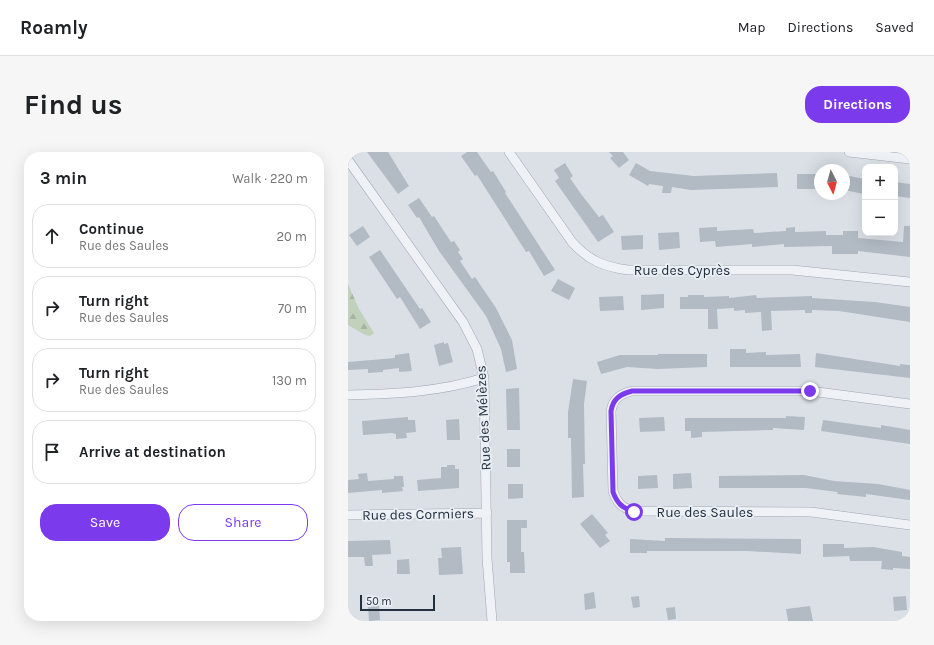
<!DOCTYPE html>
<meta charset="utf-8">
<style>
:root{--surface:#fff;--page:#f6f6f6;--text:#202124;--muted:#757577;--line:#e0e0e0;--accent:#7c3aed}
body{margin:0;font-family:Karla,sans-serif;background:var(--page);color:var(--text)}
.controls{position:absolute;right:12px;top:12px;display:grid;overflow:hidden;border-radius:8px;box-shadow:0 4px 16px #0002}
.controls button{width:36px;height:36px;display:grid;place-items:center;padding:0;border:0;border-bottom:1px solid var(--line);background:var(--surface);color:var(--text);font:20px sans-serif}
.compass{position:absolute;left:466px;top:12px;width:36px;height:36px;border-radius:50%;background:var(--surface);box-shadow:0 4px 16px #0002;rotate:174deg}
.scale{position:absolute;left:12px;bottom:10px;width:75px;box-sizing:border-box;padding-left:4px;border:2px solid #242f3e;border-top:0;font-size:11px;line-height:14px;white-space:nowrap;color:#242f3e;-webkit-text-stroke:3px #eaeff5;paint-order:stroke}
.stop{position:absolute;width:12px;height:12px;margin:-9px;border:3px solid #7c3aed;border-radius:50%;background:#fff}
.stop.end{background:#7c3aed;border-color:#fff;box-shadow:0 1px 4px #0008}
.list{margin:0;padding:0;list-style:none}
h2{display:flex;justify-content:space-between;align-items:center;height:52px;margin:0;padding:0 16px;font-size:17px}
h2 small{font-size:13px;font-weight:400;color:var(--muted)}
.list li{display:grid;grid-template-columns:26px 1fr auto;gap:12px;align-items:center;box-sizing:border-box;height:64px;margin:0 8px 8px;padding:0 8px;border:1px solid var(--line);border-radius:16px}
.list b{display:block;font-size:15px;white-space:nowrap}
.list p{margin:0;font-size:13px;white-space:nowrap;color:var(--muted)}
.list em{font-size:13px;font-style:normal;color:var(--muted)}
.actions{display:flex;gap:8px;padding:12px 16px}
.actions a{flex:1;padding:9px 0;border:1px solid var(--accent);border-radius:16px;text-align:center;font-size:14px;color:var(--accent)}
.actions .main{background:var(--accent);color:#fff}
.icon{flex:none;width:22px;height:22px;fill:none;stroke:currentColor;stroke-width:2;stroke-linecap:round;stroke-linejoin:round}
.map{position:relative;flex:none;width:562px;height:469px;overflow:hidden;border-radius:16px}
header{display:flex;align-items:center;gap:24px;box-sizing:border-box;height:56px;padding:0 20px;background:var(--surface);border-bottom:1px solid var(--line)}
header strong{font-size:19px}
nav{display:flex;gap:22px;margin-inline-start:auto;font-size:14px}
.intro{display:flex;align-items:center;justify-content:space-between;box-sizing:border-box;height:96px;padding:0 24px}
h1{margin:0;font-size:28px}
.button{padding:10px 18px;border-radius:16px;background:var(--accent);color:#fff;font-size:14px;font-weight:700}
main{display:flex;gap:24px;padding:0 24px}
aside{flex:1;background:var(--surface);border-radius:16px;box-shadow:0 4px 16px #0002}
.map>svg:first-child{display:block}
</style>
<header>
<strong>Roamly</strong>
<nav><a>Map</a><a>Directions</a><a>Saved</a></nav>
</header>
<div class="intro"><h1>Find us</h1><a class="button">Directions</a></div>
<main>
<aside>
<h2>3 min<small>Walk · 220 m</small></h2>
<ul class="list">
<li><svg class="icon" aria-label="ahead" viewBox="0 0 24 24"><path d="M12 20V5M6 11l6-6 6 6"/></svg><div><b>Continue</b><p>Rue des Saules</p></div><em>20 m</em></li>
<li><svg class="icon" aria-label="right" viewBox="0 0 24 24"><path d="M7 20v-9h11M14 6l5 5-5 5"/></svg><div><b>Turn right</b><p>Rue des Saules</p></div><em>70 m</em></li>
<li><svg class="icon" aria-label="right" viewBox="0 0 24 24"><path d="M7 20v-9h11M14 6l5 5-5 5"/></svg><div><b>Turn right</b><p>Rue des Saules</p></div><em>130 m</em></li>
<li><svg class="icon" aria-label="arrive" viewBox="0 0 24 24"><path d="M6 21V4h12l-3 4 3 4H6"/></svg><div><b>Arrive at destination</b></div></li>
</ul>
<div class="actions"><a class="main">Save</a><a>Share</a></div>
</aside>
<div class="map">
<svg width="562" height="469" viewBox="0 0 562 469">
<defs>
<pattern id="forest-firs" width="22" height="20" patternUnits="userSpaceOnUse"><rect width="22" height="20" fill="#c2d1bc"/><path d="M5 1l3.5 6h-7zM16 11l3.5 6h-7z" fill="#a7b4a3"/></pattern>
</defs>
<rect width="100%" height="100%" fill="#dbe0e7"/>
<path fill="url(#forest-firs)" d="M 0,132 L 11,157 L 26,181 L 22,184 L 17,183 L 0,173 Z"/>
<path fill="#b2bac4" d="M 19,0 L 40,0 L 61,34 L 50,42 Z
M 119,0 L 129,0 L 143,20 L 145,19 L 158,40 L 157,41 L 207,118 L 196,124 L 181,99 L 178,100 L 129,23 L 127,24 L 113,4 Z
M 261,0 L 275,0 L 281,8 L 271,16 L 262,6 L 265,4 Z
M 217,11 L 225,24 L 222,26 L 233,42 L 251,65 L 255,63 L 266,80 L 250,90 L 207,29 L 211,26 L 206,18 Z
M 288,11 L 302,19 L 346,24 L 429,21 L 430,35 L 343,38 L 324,35 L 323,41 L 314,41 L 315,34 L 301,32 L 300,34 L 281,23 Z
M 449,22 L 472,22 L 472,37 L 449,37 Z
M 496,23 L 517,27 L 516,42 L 496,38 Z
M 547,30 L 562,32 L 562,46 L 547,44 Z
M 71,46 L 84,65 L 86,64 L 103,90 L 106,89 L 112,98 L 110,100 L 115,107 L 112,109 L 124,127 L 127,125 L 148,156 L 164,188 L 169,217 L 158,220 L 153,197 L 138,164 L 91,99 L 71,65 L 69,66 L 60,53 Z
M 15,74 L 22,85 L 9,94 L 1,83 Z
M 556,74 L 562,74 L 562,105 L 510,99 L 510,102 L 484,102 L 484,94 L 436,95 L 436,92 L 404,95 L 404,92 L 368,95 L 367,89 L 352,90 L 351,76 L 369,75 L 369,79 L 405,77 L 406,81 L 438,79 L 438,76 L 447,75 L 447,80 L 478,79 L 478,83 L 495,83 L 495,79 L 510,79 L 510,86 L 555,90 Z
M 331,80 L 332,96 L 311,98 L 310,81 Z
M 295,83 L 295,97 L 274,98 L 273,84 Z
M 32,98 L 72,157 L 74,156 L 83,170 L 72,177 L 52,145 L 49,147 L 21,105 Z
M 210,127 L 227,136 L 221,148 L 203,139 Z
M 316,142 L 316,156 L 293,158 L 293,143 Z
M 340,143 L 356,143 L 356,145 L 381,144 L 381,146 L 408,143 L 409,146 L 464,144 L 464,146 L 527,150 L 562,155 L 562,170 L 491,159 L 464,158 L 464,161 L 457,161 L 457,158 L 423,159 L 424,178 L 414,179 L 413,160 L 397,161 L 397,158 L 386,159 L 386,156 L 369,157 L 370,177 L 360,177 L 360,157 L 332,157 L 332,145 L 340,145 Z
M 275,144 L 276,158 L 252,159 L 251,145 Z
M 96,190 L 96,192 L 100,191 L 105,210 L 91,214 L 86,193 Z
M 382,197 L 398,197 L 398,201 L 418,200 L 418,203 L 452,202 L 453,215 L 382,215 Z
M 61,201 L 64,219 L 51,220 L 51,216 L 35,218 L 35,220 L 20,221 L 20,217 L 0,218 L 0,210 L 47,206 L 47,203 Z
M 468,201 L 552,214 L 552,212 L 562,213 L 562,226 L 467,215 Z
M 310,202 L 359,202 L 359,215 L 310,217 L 279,215 L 253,222 L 249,210 L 272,203 L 310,203 Z
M 225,227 L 239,229 L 236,252 L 237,312 L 235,312 L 236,345 L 224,346 L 223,286 L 220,286 L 220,260 Z
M 171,236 L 172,278 L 159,278 L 158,237 Z
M 438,264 L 457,265 L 456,278 L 425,276 L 425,278 L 354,280 L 354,285 L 343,286 L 343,279 L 337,279 L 337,266 L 438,266 Z
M 60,265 L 60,268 L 67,268 L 68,280 L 58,281 L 59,286 L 48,287 L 48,282 L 44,281 L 15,283 L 14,269 Z
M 316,265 L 317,279 L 292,280 L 291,266 Z
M 111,267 L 112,288 L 99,288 L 98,268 Z
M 475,268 L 533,276 L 533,273 L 562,278 L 562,292 L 473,279 Z
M 159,297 L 172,297 L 172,315 L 159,315 Z
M 99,313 L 107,313 L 107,317 L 111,317 L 111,336 L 70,339 L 69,328 L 93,326 L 93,315 L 99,315 Z
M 19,321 L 20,329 L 46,327 L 46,324 L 55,324 L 56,335 L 54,335 L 55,339 L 34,341 L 34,338 L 0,341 L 0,328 L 11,327 L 10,322 Z
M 343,321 L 344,336 L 325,337 L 325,322 Z
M 309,323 L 310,336 L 290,337 L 290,324 Z
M 456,323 L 486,329 L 530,332 L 562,338 L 562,348 L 518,342 L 518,345 L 489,342 L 490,340 L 458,336 L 371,336 L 371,324 Z
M 160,332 L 175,332 L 175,346 L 160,347 Z
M 244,362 L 260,381 L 257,383 L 262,389 L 252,396 L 232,372 Z
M 159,368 L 179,368 L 179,376 L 173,376 L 173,400 L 176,400 L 177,421 L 162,421 L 162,410 L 159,410 Z
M 317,386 L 453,387 L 453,402 L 398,399 L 299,399 L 299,401 L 282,401 L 282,387 L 317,389 Z
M 42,388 L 43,402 L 24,403 L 25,414 L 17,414 L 16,405 L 0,405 L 0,389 Z
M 475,392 L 496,392 L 496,396 L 525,395 L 554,400 L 554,404 L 562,405 L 562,417 L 545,416 L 545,418 L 533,417 L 534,409 L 502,409 L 501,404 L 475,405 Z
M 113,395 L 115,422 L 91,423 L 90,406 L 94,406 L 93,396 Z
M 61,407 L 62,422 L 49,422 L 49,408 Z
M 246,440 L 248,456 L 237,458 L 236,442 Z
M 291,444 L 292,455 L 285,456 L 283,445 Z
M 558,444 L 559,458 L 546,459 L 545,445 Z
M 31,454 L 32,468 L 21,469 L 20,455 Z
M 462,454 L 465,469 L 440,469 L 438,457 Z
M 327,455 L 328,467 L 320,468 L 318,456 Z"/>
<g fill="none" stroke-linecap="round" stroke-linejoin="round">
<g stroke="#a0a7b1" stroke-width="10">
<path id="minor" d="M 161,0 L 224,90 C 240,108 256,115 280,118 L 444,118 L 562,130
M 501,0 L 562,7
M 0,8 L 115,170 L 129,197 L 136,226 L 139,406 L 144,469
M 0,243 C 47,242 91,240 136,226
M 562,252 L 462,239 L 284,239 C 272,242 265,247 263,259 L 265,339 C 269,351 274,356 286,359 L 463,360 L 562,373
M 0,363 L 139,361"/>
</g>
<use href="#minor" stroke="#eef1f5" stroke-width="9"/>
</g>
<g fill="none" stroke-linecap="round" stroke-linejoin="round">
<path stroke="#7c3aed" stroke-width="5" d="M 286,360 C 274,356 269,351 265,340 L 263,259 C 265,247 272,242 284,239 L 462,239"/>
</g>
<g text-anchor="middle" stroke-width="3.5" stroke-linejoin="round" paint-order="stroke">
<g font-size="14" fill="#242f3e" stroke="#eaeff5">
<text x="334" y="123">Rue des Cyprès</text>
<text transform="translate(135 266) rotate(-93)" y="5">Rue des Mélèzes</text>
<text x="357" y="365">Rue des Saules</text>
<text transform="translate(70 362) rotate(-1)" y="5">Rue des Cormiers</text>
</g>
</g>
</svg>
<div class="controls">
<button>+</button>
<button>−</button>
</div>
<svg class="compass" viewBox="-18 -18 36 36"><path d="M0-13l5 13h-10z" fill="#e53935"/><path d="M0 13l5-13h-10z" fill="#757577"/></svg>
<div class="scale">50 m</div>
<div class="stop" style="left:286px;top:360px"></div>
<div class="stop end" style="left:462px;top:239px"></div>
</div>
</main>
